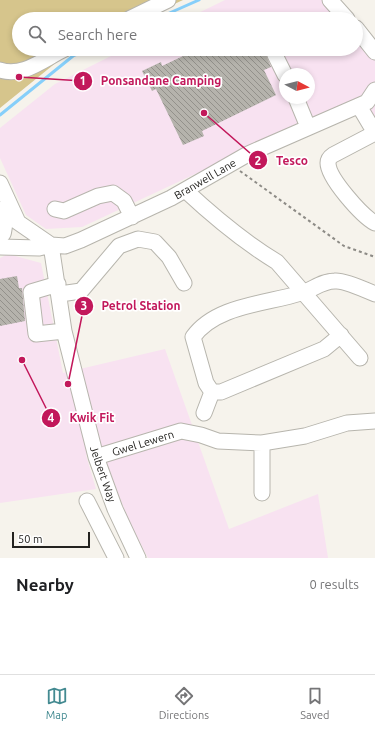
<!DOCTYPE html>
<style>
:root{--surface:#fff;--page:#f6f6f6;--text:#202124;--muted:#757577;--line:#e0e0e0;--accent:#438a91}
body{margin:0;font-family:Ubuntu,sans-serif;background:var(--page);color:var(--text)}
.compass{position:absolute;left:279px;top:68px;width:36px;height:36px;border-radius:50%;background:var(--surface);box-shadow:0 2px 6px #0003;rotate:97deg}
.scale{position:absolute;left:12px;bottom:10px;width:78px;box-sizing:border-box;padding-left:4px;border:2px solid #23221f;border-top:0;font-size:11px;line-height:14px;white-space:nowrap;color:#23221f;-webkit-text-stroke:3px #fff;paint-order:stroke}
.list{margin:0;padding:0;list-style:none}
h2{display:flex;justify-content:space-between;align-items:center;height:52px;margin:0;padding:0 16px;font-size:17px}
h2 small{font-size:13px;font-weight:400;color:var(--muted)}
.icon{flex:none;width:22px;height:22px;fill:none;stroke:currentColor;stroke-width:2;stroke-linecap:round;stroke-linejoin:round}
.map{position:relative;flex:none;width:375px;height:558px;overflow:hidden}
.search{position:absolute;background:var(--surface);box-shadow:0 2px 6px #0003;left:12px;right:12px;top:12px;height:44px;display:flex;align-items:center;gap:10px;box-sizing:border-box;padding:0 14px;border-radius:22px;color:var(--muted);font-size:15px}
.sheet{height:116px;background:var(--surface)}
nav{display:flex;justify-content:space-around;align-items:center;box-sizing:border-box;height:56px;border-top:1px solid var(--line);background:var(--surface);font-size:11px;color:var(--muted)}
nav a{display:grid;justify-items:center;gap:2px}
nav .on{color:var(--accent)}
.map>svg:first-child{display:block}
</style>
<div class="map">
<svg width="375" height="558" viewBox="0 0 375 558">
<defs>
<pattern id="building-back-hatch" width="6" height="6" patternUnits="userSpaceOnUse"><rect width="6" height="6" fill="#b5b3ac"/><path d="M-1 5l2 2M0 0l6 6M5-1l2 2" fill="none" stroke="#93918b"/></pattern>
</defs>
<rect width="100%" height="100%" fill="#f6f3ec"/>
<path fill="#f8e2f1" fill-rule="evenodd" d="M 225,0 L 330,0 L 348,19 L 186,19 Z
M 356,28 L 375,48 L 375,141 L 353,100 L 82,227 L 46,229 L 26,215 L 0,158 L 0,128 L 55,84 L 125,49 L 356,49 ZM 285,74 L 309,74 L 309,98 L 285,98 Z
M 8,254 L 41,263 L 63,373 L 165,349 L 229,529 L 318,494 L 328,558 L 148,558 L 129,521 L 101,450 L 86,455 L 96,489 L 0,503 L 0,258 Z"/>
<path fill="#d6c58c" d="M 0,0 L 183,0 L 142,19 L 19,19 L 19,49 L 77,49 L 68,53 L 0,108 Z"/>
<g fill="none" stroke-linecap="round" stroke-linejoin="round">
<path stroke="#86cffa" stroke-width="3" d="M 156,19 L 199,0
M 0,115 L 73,56 L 89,49"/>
</g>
<path fill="url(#building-back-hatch)" d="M 198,49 L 268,49 L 266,55 L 271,67 L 264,70 L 276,95 L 202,131 L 204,136 L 183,145 L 156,89 L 152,91 L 142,71 L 161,62 L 162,66 Z
M 17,276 L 19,288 L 22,288 L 25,321 L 0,326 L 0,279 Z"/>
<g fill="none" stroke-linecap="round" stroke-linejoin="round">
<g stroke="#b7b5ad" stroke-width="17">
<path id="minor" d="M 330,0 L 347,19
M 129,19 L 168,0
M 356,28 L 375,52
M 275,55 L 285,75
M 0,70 C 23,78 45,58 65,49
M 296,98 L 308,127
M 359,106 L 375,133
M 375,133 L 333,155 C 330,157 328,159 328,163 C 328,178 362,216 375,223
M 0,183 L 17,220
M 185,190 C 214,217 244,242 277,262 L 360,358
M 55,209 L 64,211 L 98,196 L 113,193 L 124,201 L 132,217
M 0,210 L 51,245
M 51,245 L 64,331 L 96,457 L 115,509 L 138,558
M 0,247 L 39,248 L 51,245 L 65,246 L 81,240 L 171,198 L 248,154 L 367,102 L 375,90
M 58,284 L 31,292 L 36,334 L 64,331
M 60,294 L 81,291 L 119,246 L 138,239 L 155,242 L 169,257 L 184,283
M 341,335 L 324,349 L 221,392 L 212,392 L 206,383 L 193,337 C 216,305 266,304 301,293 C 313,290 321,281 335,281 C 344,280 366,290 375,294
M 204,413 L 212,392
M 96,457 L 181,431 L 201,435 L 218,441 L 262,443 L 305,436 L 347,423 L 375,421
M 262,493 L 262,443
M 87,501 L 116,558"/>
</g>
<g stroke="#b7b5ad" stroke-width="24">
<path id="highway" d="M 0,213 L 1,226 L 0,232"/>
</g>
<path stroke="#8d8b86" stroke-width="2" stroke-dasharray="3 3" stroke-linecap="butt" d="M 240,171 L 344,246 L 375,257"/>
<use href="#minor" stroke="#fff" stroke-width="15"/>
<use href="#highway" stroke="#fff" stroke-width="22"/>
</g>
<g text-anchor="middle" stroke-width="3.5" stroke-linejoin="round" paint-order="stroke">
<g font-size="11" fill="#23221f" stroke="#fff">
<text transform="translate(205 179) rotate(-30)" y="4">Branwell Lane</text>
<text transform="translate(143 443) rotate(-17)" y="4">Gwel Lewern</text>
<text transform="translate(103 474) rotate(71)" y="4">Jelbert Way</text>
</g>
</g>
<path fill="none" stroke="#c2185b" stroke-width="1.5" d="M19 77L83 81M204 113L258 160M68 384L84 306M22 360L51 418"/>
<g fill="#c2185b" stroke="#fff" stroke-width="1.5">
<circle cx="19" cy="77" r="4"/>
<circle cx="204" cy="113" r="4"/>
<circle cx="68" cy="384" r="4"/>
<circle cx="22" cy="360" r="4"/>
<circle cx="83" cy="81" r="10"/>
<circle cx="258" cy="160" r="10"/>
<circle cx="84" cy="306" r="10"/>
<circle cx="51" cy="418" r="10"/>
</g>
<g font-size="12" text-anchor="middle" font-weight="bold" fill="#fff">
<text x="83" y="85">1</text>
<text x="258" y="165">2</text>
<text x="84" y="310">3</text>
<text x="51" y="422">4</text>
</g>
<g font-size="12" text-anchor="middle" font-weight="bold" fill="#c2185b" stroke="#fff" stroke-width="3.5" stroke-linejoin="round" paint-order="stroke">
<text x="161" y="85">Ponsandane Camping</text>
<text x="292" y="165">Tesco</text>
<text x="141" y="310">Petrol Station</text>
<text x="92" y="422">Kwik Fit</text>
</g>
</svg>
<svg class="compass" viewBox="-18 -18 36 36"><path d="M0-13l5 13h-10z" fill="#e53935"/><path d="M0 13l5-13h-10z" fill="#757577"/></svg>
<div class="scale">50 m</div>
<div class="search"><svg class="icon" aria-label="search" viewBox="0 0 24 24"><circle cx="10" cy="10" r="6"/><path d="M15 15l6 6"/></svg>Search here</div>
</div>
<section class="sheet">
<h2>Nearby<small>0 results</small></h2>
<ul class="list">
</ul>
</section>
<nav>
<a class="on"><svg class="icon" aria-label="map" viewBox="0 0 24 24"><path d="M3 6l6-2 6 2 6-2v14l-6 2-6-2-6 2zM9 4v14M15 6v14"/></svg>Map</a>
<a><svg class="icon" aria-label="directions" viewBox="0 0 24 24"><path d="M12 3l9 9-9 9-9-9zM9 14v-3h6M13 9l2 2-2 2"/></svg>Directions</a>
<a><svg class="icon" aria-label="saved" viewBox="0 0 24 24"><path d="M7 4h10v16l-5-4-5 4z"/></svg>Saved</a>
</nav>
